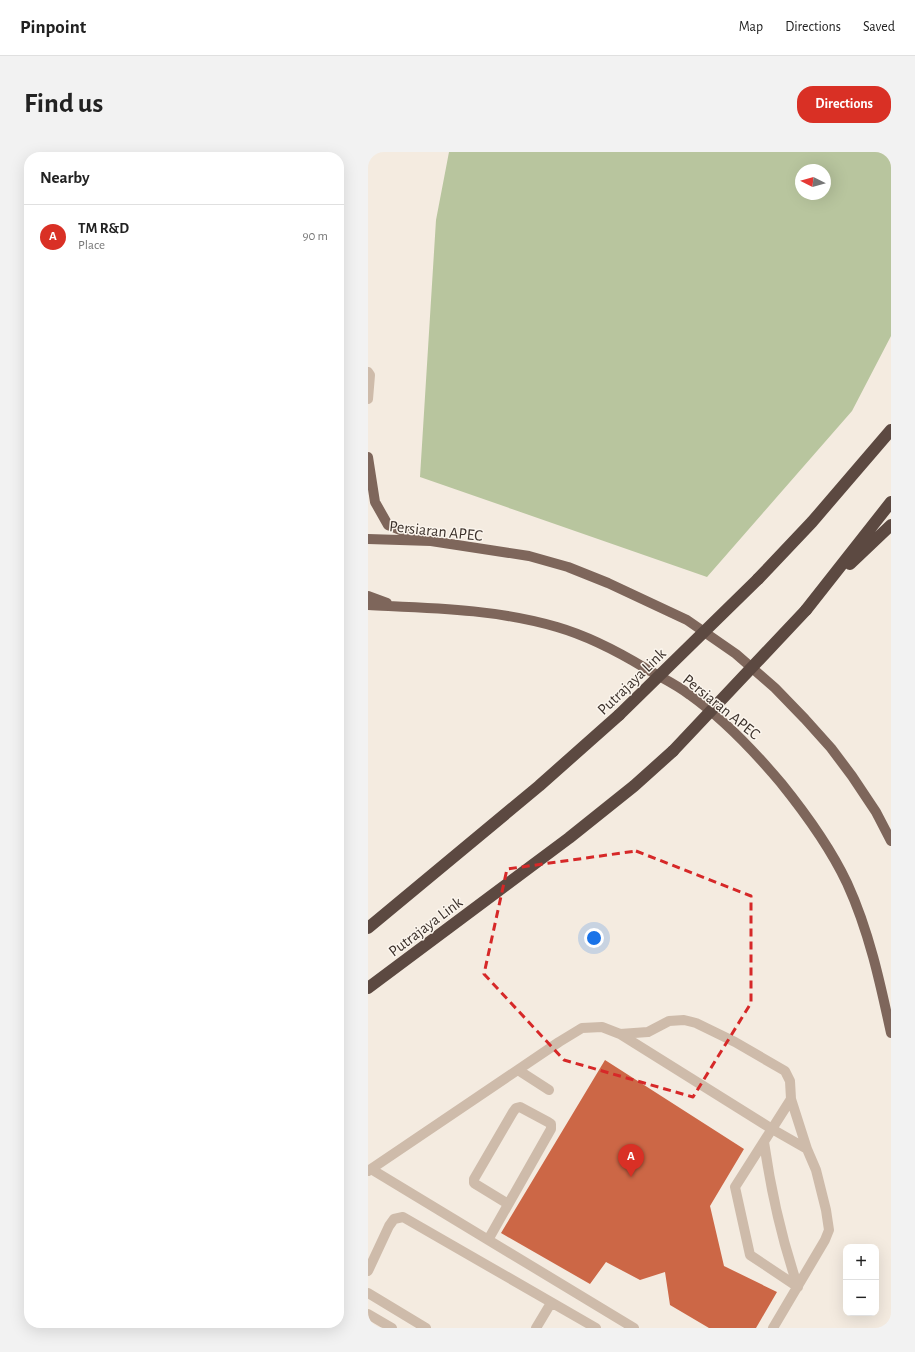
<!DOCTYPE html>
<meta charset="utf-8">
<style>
:root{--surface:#fff;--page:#f2f2f2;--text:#222;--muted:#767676;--line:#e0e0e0;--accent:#d93025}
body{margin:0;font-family:"Alegreya Sans",sans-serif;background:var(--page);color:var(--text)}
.controls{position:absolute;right:12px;bottom:12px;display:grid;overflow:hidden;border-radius:8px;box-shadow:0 4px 16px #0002}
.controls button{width:36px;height:36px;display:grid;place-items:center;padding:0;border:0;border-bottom:1px solid var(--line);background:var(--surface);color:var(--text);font:20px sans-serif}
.compass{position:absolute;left:427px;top:12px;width:36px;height:36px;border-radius:50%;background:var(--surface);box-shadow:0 4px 16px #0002;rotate:276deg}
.you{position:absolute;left:226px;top:786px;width:14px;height:14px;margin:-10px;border:3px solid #fff;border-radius:50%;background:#1a73e8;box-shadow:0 0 0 6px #1a73e833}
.badge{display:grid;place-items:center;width:26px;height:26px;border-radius:50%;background:var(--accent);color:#fff;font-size:13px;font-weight:700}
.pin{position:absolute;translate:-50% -33px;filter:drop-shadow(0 1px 2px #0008)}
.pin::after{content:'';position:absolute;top:21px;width:14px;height:12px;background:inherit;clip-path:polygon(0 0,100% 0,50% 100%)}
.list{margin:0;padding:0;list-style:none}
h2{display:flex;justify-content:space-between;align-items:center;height:52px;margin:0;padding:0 16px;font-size:17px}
h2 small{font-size:13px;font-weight:400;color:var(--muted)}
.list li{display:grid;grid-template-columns:26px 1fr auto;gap:12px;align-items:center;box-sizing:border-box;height:64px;padding:0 16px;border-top:1px solid var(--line)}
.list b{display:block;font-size:15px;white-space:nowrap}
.list p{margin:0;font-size:13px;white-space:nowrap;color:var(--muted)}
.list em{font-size:13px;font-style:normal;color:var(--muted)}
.map{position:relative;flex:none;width:523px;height:1176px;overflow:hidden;border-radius:16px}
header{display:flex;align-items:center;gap:24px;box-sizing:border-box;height:56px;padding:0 20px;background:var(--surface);border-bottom:1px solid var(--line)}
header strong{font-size:19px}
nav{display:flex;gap:22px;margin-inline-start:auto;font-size:14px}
.intro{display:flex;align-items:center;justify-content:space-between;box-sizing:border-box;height:96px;padding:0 24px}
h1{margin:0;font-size:28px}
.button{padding:10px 18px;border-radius:16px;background:var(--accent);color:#fff;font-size:14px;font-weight:700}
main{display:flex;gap:24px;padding:0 24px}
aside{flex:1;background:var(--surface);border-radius:16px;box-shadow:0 4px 16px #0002}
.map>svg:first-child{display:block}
</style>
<header>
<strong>Pinpoint</strong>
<nav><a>Map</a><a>Directions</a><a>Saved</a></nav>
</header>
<div class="intro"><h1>Find us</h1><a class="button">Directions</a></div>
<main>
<aside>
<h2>Nearby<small></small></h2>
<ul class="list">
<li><span class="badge">A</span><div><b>TM R&amp;D</b><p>Place</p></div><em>90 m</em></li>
</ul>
</aside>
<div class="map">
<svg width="523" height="1176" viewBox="0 0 523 1176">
<rect width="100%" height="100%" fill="#f4ebe0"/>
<path fill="#b8c59e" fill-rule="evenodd" d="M 81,0 L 523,0 L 523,184 L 484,259 L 339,425 L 52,325 L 68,68 ZM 433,18 L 457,18 L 457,42 L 433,42 Z"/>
<path fill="#cc6746" d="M 237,908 L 376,997 L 342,1054 L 356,1114 L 409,1140 L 388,1176 L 341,1176 L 302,1153 L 297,1120 L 272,1128 L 238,1110 L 222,1132 L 133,1081 Z"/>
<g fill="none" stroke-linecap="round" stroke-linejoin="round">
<path stroke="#cebbaa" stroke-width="10" d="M 0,220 L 2,223 L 0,247
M 252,882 L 280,880 L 301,869 L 316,868 L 328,871 L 367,890 L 417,919 L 422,929 L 423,947 L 439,997
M 150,918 L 181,938
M 423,947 L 367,1035 L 382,1103 L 430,1135
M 396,990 C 403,1040 414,1088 430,1135
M 3,1017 L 266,1176
M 0,1019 L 191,890 L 214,876 L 234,875 L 252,882 L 404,977 L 439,997 L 448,1018 L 458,1058 L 461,1078 L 457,1088 L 405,1176
M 120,1088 L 183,977 L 183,972 L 180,970 L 152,955 L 148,956 L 145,960 L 106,1027 L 106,1031 L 109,1033 L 140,1052
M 0,1119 L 21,1074 L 26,1067 L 35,1065 L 228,1176
M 0,1141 L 58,1176
M 0,1162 L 24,1176
M 168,1176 L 183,1151"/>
<path stroke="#7e665b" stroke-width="10" d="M 0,305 L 7,350 L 20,373 L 55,387
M 0,387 L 63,389 L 161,404 L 200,415 L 240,431 L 319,468 L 368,502 L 407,536 L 437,567 L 463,596 L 484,624 L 508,660 L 523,689
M 0,444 L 19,451
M 0,453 C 63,456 128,457 189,475 C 220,484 249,499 277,516 C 292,525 308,532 322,543 C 357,568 386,599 413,631 C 438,662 462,695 479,731 C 501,779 512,830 523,881"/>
<path stroke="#5c4941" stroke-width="12" d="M 482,412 L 523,373
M 390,427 L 444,370 L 523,278
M 438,458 L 523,350
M 0,776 L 171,634 L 251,563
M 0,836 L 201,686 L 266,634 L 305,599"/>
<path stroke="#5c4941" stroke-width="12" d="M 251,563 L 390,427
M 305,599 L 438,458"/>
</g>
<path fill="none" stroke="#d62828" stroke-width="3" stroke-dasharray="8 5" stroke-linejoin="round" d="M 268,699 L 383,744 L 383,851 L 325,945 L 196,908 L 116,822 L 139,717 Z"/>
<g text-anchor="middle" stroke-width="3" stroke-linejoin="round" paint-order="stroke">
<g font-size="16" fill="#3b302a" stroke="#fbf5ed">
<text transform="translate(68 378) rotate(6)" y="6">Persiaran APEC</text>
<text transform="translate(263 529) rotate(-44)" y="6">Putrajaya Link</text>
<text transform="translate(354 554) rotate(39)" y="6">Persiaran APEC</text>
<text transform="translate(57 774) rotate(-37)" y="6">Putrajaya Link</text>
</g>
</g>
</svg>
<div class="controls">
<button>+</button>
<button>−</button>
</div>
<svg class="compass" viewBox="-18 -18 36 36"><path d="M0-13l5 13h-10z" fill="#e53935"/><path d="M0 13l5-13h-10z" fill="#767676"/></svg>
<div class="you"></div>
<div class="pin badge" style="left:263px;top:1025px">A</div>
</div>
</main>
